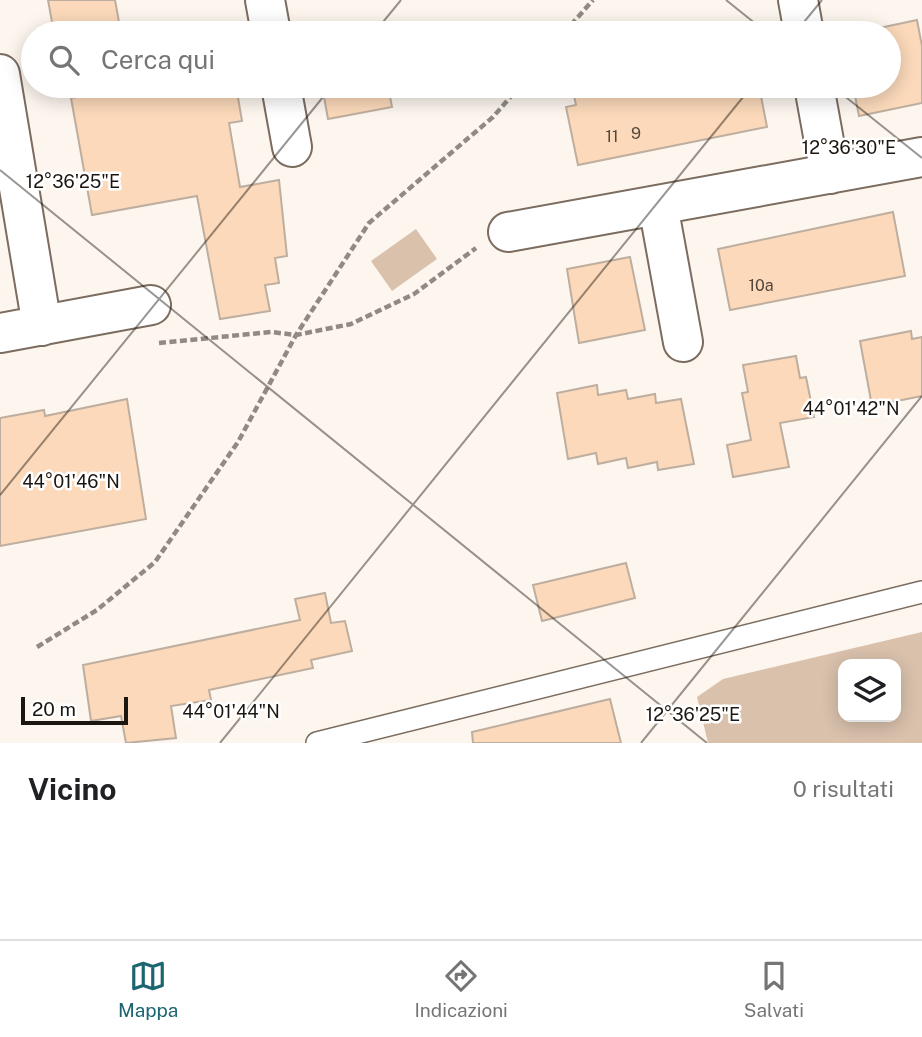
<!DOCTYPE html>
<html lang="it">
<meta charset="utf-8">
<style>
:root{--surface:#fff;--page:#f6f6f6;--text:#202124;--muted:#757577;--line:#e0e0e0;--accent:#1b6571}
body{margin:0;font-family:"Public Sans",sans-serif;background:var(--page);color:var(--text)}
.controls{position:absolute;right:21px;bottom:21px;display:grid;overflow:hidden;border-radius:14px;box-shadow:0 4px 18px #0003}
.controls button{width:63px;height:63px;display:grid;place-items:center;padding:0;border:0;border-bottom:2px solid var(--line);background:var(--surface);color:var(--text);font:35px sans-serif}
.scale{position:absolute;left:21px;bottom:18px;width:107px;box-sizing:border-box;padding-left:7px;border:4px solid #1c1610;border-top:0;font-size:19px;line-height:24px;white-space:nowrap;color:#1c1610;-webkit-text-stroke:5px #fff;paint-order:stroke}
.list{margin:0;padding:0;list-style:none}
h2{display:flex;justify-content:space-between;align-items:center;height:91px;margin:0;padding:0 28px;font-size:30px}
h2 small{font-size:23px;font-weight:400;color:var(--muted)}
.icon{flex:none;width:38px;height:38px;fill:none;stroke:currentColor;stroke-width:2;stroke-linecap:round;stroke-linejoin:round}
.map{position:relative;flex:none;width:922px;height:743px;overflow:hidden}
.search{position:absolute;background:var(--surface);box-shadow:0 4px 18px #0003;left:21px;right:21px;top:21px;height:77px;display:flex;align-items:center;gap:18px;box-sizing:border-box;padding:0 24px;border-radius:38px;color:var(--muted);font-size:26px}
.sheet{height:196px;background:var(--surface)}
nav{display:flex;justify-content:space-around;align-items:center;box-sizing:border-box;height:98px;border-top:2px solid var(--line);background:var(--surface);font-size:19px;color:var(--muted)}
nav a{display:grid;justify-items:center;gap:4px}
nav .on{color:var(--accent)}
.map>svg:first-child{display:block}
</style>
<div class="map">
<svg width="922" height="743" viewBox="0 0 922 743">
<rect width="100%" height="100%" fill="#fdf6ef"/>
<path fill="#d9c1ac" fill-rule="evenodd" d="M 416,229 L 437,259 L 392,291 L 371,261 Z
M 922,632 L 922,743 L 708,743 L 697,697 L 723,679 ZM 843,664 L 896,664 L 896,717 L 843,717 Z"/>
<path fill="#fbd9ba" stroke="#beae9f" stroke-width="2" d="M 48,0 L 115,0 L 121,33 L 54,33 Z
M 917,20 L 922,46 L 922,103 L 859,116 L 853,86 L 889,86 L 889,33 L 856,33 Z
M 378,27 L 379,33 L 343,33 L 345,33 Z
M 144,86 L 236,86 L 242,121 L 229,123 L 240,187 L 279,180 L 287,256 L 275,258 L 279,283 L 265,285 L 270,311 L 220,319 L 197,196 L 92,215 L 71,98 Z
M 322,86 L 388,86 L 392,107 L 328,119 Z
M 572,86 L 759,86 L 767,127 L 578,165 L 566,107 L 576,105 Z
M 893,212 L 905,276 L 730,310 L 718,249 Z
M 630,257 L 645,330 L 579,343 L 567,269 Z
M 911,331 L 912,339 L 922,337 L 922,396 L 872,406 L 860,341 Z
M 796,356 L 800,378 L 806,377 L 814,417 L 780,423 L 789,467 L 733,477 L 727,445 L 751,440 L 742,393 L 748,392 L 743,365 Z
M 597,385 L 598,395 L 626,390 L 628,399 L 655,394 L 656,403 L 681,399 L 694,464 L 658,470 L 657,462 L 628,468 L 626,458 L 598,464 L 596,453 L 568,459 L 557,393 Z
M 127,399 L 146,519 L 0,546 L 0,418 L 44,410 L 45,416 Z
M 626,563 L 635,598 L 542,621 L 533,585 Z
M 325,593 L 331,623 L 345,621 L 352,651 L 311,660 L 313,668 L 209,690 L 211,700 L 171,706 L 176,738 L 126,743 L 121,716 L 91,721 L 83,665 L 300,620 L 295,599 Z
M 610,699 L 621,743 L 473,743 L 472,732 Z"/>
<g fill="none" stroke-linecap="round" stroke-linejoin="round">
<g stroke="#7b6c5f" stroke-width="24">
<path id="lane" d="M 317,743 L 922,592"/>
</g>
<g stroke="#7b6c5f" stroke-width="42">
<path id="street" d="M 265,0 L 271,33
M 798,0 L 804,33
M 0,74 L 42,326
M 281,86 L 292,147
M 814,86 L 830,174
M 658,205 L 683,342
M 508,232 L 922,157
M 0,333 L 151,305"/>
</g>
<path stroke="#918a84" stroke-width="4.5" stroke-dasharray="7 3.5" stroke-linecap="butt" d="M 564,33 L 593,0
M 159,343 L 271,332 L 296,335 L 351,324 L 414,294 L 476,248
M 37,647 L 97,610 L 155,562 L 238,442 L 296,335 L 369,223 L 493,117 L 520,86"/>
<use href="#lane" stroke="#fff" stroke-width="21"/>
<use href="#street" stroke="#fff" stroke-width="38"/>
</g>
<path fill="none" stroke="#1c1610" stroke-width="2" stroke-opacity="0.45" d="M 726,0 L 767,33M 374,33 L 401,0M 795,33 L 822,0M 832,86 L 922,158M 0,170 L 707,743M 0,495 L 332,86M 220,743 L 752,86M 641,743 L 922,396"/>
<g text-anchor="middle" stroke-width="5" stroke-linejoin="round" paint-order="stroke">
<g font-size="16" fill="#54473a">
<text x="636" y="139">9</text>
<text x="612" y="142">11</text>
<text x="761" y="291">10a</text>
</g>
</g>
<g font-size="18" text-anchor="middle" fill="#1c1610" stroke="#fff" stroke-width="5" stroke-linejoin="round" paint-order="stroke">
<text x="849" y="154">12°36'30"E</text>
<text x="73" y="188">12°36'25"E</text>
<text x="851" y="415">44°01'42"N</text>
<text x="71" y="488">44°01'46"N</text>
<text x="231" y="718">44°01'44"N</text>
<text x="693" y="721">12°36'25"E</text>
</g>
</svg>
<div class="controls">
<button><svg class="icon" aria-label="layers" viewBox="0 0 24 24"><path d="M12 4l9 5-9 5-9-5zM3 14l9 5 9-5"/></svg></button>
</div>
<div class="scale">20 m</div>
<div class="search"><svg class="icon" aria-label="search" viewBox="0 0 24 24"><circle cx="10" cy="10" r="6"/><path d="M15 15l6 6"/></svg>Cerca qui</div>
</div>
<section class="sheet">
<h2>Vicino<small>0 risultati</small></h2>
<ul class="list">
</ul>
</section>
<nav>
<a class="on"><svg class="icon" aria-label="map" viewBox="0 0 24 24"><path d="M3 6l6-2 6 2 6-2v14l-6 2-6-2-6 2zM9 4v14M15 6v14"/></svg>Mappa</a>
<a><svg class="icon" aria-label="directions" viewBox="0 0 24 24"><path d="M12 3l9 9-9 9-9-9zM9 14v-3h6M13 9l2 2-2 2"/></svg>Indicazioni</a>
<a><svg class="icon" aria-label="saved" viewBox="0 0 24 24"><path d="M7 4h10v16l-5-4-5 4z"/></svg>Salvati</a>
</nav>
